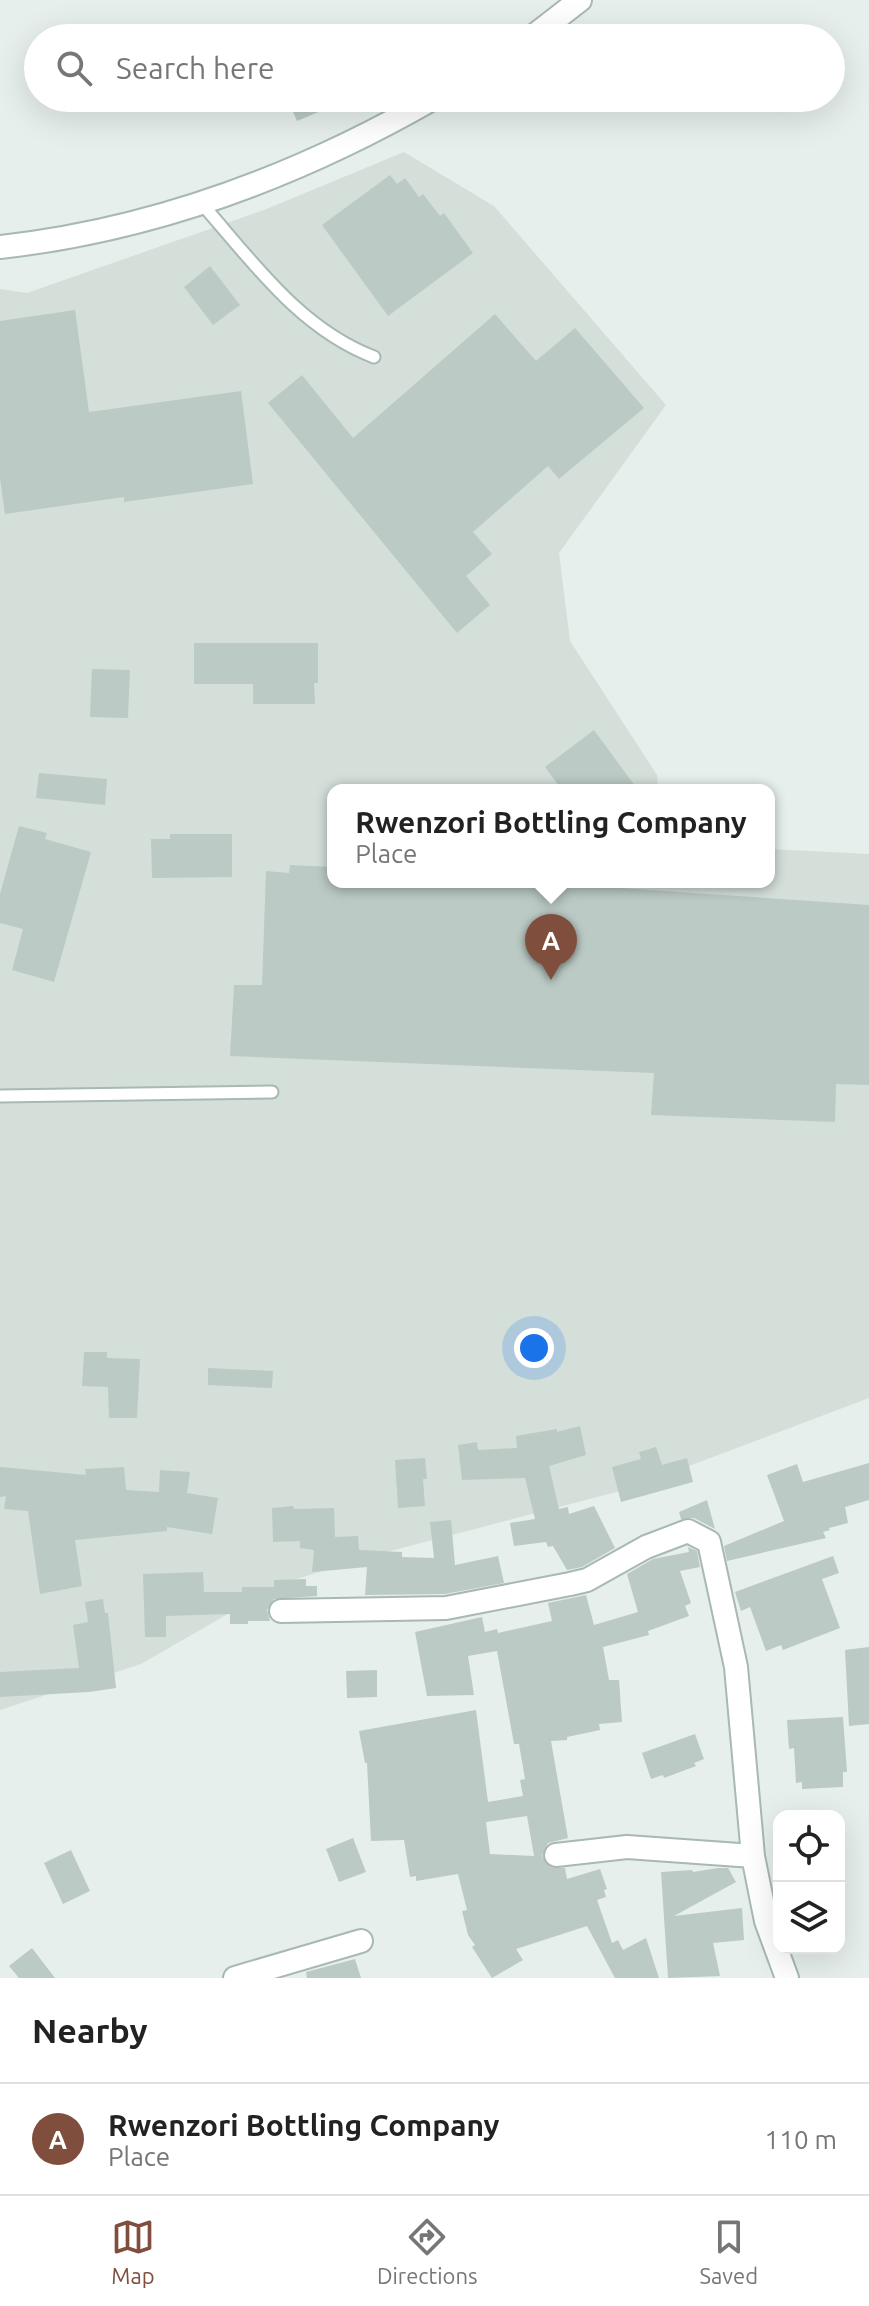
<!DOCTYPE html>
<style>
:root{--surface:#fff;--page:#f2f2f2;--text:#222;--muted:#767676;--line:#e0e0e0;--accent:#804e3d}
body{margin:0;font-family:Ubuntu,sans-serif;background:var(--page);color:var(--text)}
.controls{position:absolute;right:24px;bottom:24px;display:grid;overflow:hidden;border-radius:16px;box-shadow:0 8px 32px #0002}
.controls button{width:72px;height:72px;display:grid;place-items:center;padding:0;border:0;border-bottom:2px solid var(--line);background:var(--surface);color:var(--text);font:40px sans-serif}
.you{position:absolute;left:534px;top:1348px;width:28px;height:28px;margin:-20px;border:6px solid #fff;border-radius:50%;background:#1a73e8;box-shadow:0 0 0 12px #1a73e833}
.badge{display:grid;place-items:center;width:52px;height:52px;border-radius:50%;background:var(--accent);color:#fff;font-size:26px;font-weight:700}
.pin{position:absolute;translate:-50% -66px;filter:drop-shadow(0 2px 4px #0008)}
.pin::after{content:'';position:absolute;top:42px;width:28px;height:24px;background:inherit;clip-path:polygon(0 0,100% 0,50% 100%)}
.popup{position:absolute;left:327px;top:784px;width:448px;height:104px;box-sizing:border-box;display:grid;place-content:center;border-radius:16px;background:var(--surface);filter:drop-shadow(0 2px 6px #0005);font-size:26px;white-space:nowrap;color:var(--muted)}
.popup b{font-size:30px;color:var(--text)}
.popup::after{content:'';position:absolute;left:50%;top:100%;margin-left:-16px;border:16px solid transparent;border-top-color:var(--surface)}
.list{margin:0;padding:0;list-style:none}
h2{display:flex;justify-content:space-between;align-items:center;height:104px;margin:0;padding:0 32px;font-size:34px}
h2 small{font-size:26px;font-weight:400;color:var(--muted)}
.list li{display:grid;grid-template-columns:52px 1fr auto;gap:24px;align-items:center;box-sizing:border-box;height:112px;padding:0 32px;border-top:2px solid var(--line)}
.list b{display:block;font-size:30px;white-space:nowrap}
.list p{margin:0;font-size:26px;white-space:nowrap;color:var(--muted)}
.list em{font-size:26px;font-style:normal;color:var(--muted)}
.icon{flex:none;width:44px;height:44px;fill:none;stroke:currentColor;stroke-width:2;stroke-linecap:round;stroke-linejoin:round}
.map{position:relative;flex:none;width:869px;height:1978px;overflow:hidden}
.search{position:absolute;background:var(--surface);box-shadow:0 8px 32px #0002;left:24px;right:24px;top:24px;height:88px;display:flex;align-items:center;gap:20px;box-sizing:border-box;padding:0 28px;border-radius:44px;color:var(--muted);font-size:30px}
.sheet{height:216px;background:var(--surface)}
nav{display:flex;justify-content:space-around;align-items:center;box-sizing:border-box;height:112px;border-top:2px solid var(--line);background:var(--surface);font-size:22px;color:var(--muted)}
nav a{display:grid;justify-items:center;gap:4px}
nav .on{color:var(--accent)}
.map>svg:first-child{display:block}
</style>
<div class="map">
<svg width="869" height="1978" viewBox="0 0 869 1978">
<rect width="100%" height="100%" fill="#e6efeb"/>
<path fill="#d4dfda" d="M 404,152 L 494,206 L 666,405 L 559,553 L 570,641 L 657,775 L 658,790 L 333,790 L 333,882 L 769,882 L 769,849 L 869,854 L 869,1398 L 628,1489 L 379,1554 L 280,1584 L 141,1664 L 0,1710 L 0,289 L 27,293 L 264,210 Z"/>
<path fill="#bbcac4" fill-rule="evenodd" d="M 287,98 L 352,98 L 297,121 Z
M 390,175 L 397,184 L 405,178 L 419,197 L 423,194 L 440,216 L 444,213 L 473,253 L 388,316 L 322,225 Z
M 210,266 L 240,305 L 213,325 L 184,287 Z
M 75,310 L 89,412 L 241,391 L 253,484 L 124,502 L 124,497 L 5,514 L 0,478 L 0,321 Z
M 495,314 L 536,361 L 575,328 L 644,408 L 559,479 L 548,466 L 473,532 L 492,554 L 466,576 L 490,605 L 457,633 L 268,403 L 302,375 L 353,438 Z
M 194,643 L 318,643 L 318,683 L 314,683 L 315,704 L 253,704 L 253,684 L 194,684 Z
M 92,669 L 130,670 L 128,718 L 90,717 Z
M 594,730 L 638,790 L 562,790 L 545,767 Z
M 39,773 L 107,779 L 105,805 L 36,798 Z
M 19,826 L 47,833 L 45,839 L 91,852 L 54,982 L 12,970 L 23,929 L 0,923 L 0,894 Z
M 170,834 L 232,834 L 232,877 L 152,878 L 151,839 L 170,839 Z
M 290,865 L 333,867 L 333,882 L 531,882 L 869,905 L 869,1085 L 836,1084 L 835,1122 L 651,1115 L 654,1073 L 230,1056 L 234,985 L 262,985 L 266,871 L 289,873 Z
M 84,1352 L 107,1352 L 107,1358 L 140,1359 L 137,1418 L 109,1418 L 108,1387 L 82,1386 Z
M 208,1368 L 273,1371 L 272,1388 L 208,1385 Z
M 580,1426 L 586,1455 L 549,1466 L 559,1509 L 568,1507 L 569,1514 L 594,1506 L 615,1548 L 582,1567 L 567,1570 L 553,1546 L 548,1547 L 546,1542 L 514,1546 L 510,1523 L 535,1519 L 525,1478 L 462,1480 L 458,1445 L 477,1442 L 478,1450 L 517,1448 L 516,1436 L 557,1429 L 557,1432 Z
M 656,1447 L 662,1465 L 687,1458 L 693,1482 L 621,1502 L 612,1467 L 641,1459 L 639,1452 Z
M 425,1458 L 427,1479 L 423,1479 L 425,1506 L 398,1508 L 395,1460 Z
M 869,1463 L 869,1500 L 845,1507 L 848,1523 L 829,1528 L 830,1530 L 823,1532 L 826,1538 L 727,1561 L 724,1546 L 784,1521 L 767,1475 L 797,1464 L 803,1482 Z
M 0,1467 L 86,1475 L 85,1469 L 124,1467 L 126,1490 L 159,1492 L 160,1470 L 190,1472 L 187,1493 L 218,1498 L 212,1534 L 167,1527 L 167,1531 L 75,1540 L 82,1586 L 40,1594 L 28,1511 L 4,1509 L 6,1496 L 0,1497 Z
M 707,1500 L 715,1529 L 694,1518 L 681,1519 L 679,1512 Z
M 293,1506 L 294,1509 L 334,1508 L 335,1537 L 358,1536 L 359,1550 L 402,1552 L 402,1557 L 434,1558 L 430,1522 L 451,1520 L 455,1565 L 498,1556 L 504,1583 L 445,1594 L 365,1595 L 367,1567 L 312,1572 L 314,1550 L 300,1548 L 300,1541 L 273,1542 L 272,1508 Z
M 688,1547 L 697,1551 L 700,1567 L 680,1571 L 691,1603 L 685,1606 L 689,1616 L 648,1631 L 649,1635 L 603,1647 L 609,1680 L 619,1680 L 622,1722 L 599,1724 L 600,1730 L 567,1737 L 567,1740 L 551,1741 L 568,1838 L 548,1843 L 542,1856 L 550,1867 L 565,1868 L 567,1879 L 600,1869 L 607,1889 L 604,1890 L 606,1897 L 597,1900 L 612,1943 L 618,1940 L 623,1950 L 646,1938 L 659,1978 L 615,1978 L 587,1926 L 516,1949 L 523,1960 L 492,1978 L 472,1947 L 475,1945 L 468,1935 L 462,1911 L 467,1910 L 458,1874 L 416,1881 L 416,1876 L 410,1877 L 404,1840 L 371,1841 L 367,1763 L 365,1763 L 359,1731 L 476,1710 L 488,1802 L 523,1796 L 520,1780 L 525,1779 L 519,1744 L 514,1744 L 497,1651 L 468,1656 L 474,1695 L 427,1696 L 415,1632 L 482,1617 L 485,1632 L 497,1629 L 498,1633 L 552,1621 L 548,1603 L 586,1595 L 594,1625 L 638,1612 L 627,1574 L 653,1559 L 689,1552 ZM 527,1816 L 534,1856 L 490,1854 L 486,1822 Z
M 833,1556 L 839,1573 L 822,1579 L 840,1628 L 783,1650 L 781,1645 L 766,1651 L 750,1607 L 741,1611 L 735,1592 Z
M 203,1572 L 204,1592 L 242,1592 L 242,1587 L 274,1587 L 274,1580 L 306,1579 L 306,1586 L 317,1586 L 317,1596 L 274,1599 L 267,1610 L 270,1621 L 248,1621 L 248,1624 L 230,1624 L 230,1614 L 166,1616 L 166,1637 L 145,1637 L 143,1574 Z
M 103,1599 L 105,1613 L 108,1613 L 116,1688 L 89,1692 L 0,1697 L 0,1672 L 79,1668 L 73,1625 L 88,1622 L 85,1602 Z
M 869,1647 L 869,1724 L 849,1726 L 845,1650 Z
M 377,1670 L 377,1697 L 347,1698 L 346,1671 Z
M 843,1717 L 847,1772 L 843,1772 L 843,1787 L 802,1789 L 802,1782 L 796,1783 L 794,1748 L 789,1749 L 787,1720 Z
M 695,1734 L 704,1759 L 694,1763 L 696,1766 L 664,1778 L 663,1775 L 651,1779 L 642,1753 Z
M 353,1838 L 366,1872 L 339,1882 L 326,1849 Z
M 71,1850 L 90,1891 L 63,1904 L 44,1863 Z
M 718,1868 L 728,1868 L 736,1882 L 674,1916 L 742,1908 L 744,1940 L 713,1943 L 720,1976 L 668,1978 L 661,1872 L 692,1870 L 693,1872 Z
M 32,1948 L 55,1978 L 19,1978 L 9,1966 Z
M 355,1959 L 361,1978 L 307,1978 L 306,1972 Z"/>
<g fill="none" stroke-linecap="round" stroke-linejoin="round">
<g stroke="#a8b8b2" stroke-width="15">
<path id="lane" d="M 202,204 C 253,262 300,329 374,357
M 0,1096 L 272,1092"/>
</g>
<g stroke="#a8b8b2" stroke-width="26">
<path id="street" d="M 531,38 L 580,0
M 0,247 C 155,230 300,175 434,98
M 281,1611 L 446,1608 L 570,1584 L 587,1580 L 646,1547 L 688,1531 L 709,1542 L 736,1667 L 753,1856 L 766,1921 L 787,1978
M 556,1855 L 627,1847 L 753,1856
M 235,1978 L 361,1941"/>
</g>
<use href="#lane" stroke="#fff" stroke-width="11"/>
<use href="#street" stroke="#fff" stroke-width="22"/>
</g>
</svg>
<div class="controls">
<button><svg class="icon" aria-label="locate" viewBox="0 0 24 24"><circle cx="12" cy="12" r="6"/><path d="M12 2v4M12 18v4M2 12h4M18 12h4"/></svg></button>
<button><svg class="icon" aria-label="layers" viewBox="0 0 24 24"><path d="M12 4l9 5-9 5-9-5zM3 14l9 5 9-5"/></svg></button>
</div>
<div class="you"></div>
<div class="pin badge" style="left:551px;top:980px">A</div>
<div class="popup"><b>Rwenzori Bottling Company</b>Place</div>
<div class="search"><svg class="icon" aria-label="search" viewBox="0 0 24 24"><circle cx="10" cy="10" r="6"/><path d="M15 15l6 6"/></svg>Search here</div>
</div>
<section class="sheet">
<h2>Nearby<small></small></h2>
<ul class="list">
<li><span class="badge">A</span><div><b>Rwenzori Bottling Company</b><p>Place</p></div><em>110 m</em></li>
</ul>
</section>
<nav>
<a class="on"><svg class="icon" aria-label="map" viewBox="0 0 24 24"><path d="M3 6l6-2 6 2 6-2v14l-6 2-6-2-6 2zM9 4v14M15 6v14"/></svg>Map</a>
<a><svg class="icon" aria-label="directions" viewBox="0 0 24 24"><path d="M12 3l9 9-9 9-9-9zM9 14v-3h6M13 9l2 2-2 2"/></svg>Directions</a>
<a><svg class="icon" aria-label="saved" viewBox="0 0 24 24"><path d="M7 4h10v16l-5-4-5 4z"/></svg>Saved</a>
</nav>
